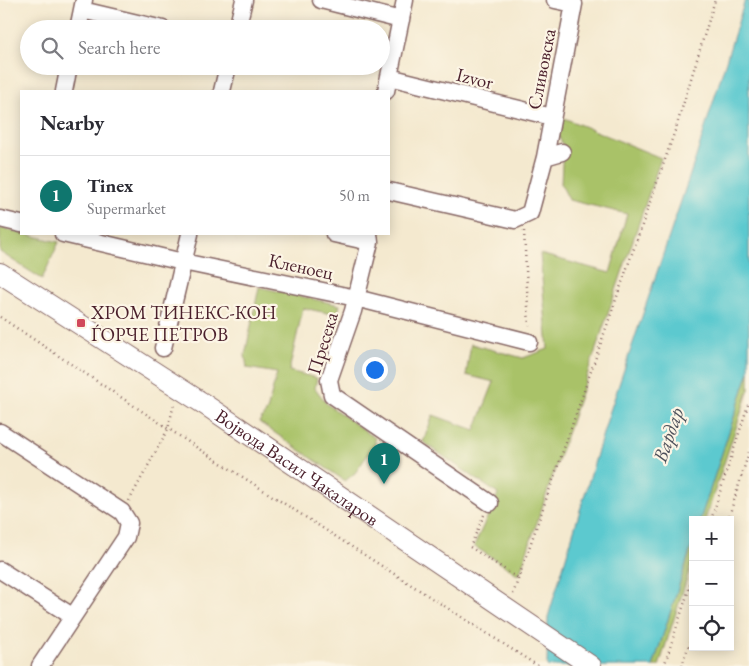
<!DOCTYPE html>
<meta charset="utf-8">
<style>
:root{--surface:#fff;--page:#f2f2f3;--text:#2b2b33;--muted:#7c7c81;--line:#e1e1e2;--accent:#0f766e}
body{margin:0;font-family:"EB Garamond",serif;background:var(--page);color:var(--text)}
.controls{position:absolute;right:15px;bottom:15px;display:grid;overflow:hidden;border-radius:0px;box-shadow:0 2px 12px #0003}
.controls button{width:45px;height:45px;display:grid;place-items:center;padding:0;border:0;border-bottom:1px solid var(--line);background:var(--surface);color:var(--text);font:25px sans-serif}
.you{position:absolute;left:374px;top:369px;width:18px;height:18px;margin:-12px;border:4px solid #fff;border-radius:50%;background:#1a73e8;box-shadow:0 0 0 8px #1a73e833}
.badge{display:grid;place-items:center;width:32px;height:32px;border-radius:50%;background:var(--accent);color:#fff;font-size:16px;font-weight:700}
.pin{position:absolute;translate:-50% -41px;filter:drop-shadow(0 1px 2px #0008)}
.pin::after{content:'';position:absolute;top:26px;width:18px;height:15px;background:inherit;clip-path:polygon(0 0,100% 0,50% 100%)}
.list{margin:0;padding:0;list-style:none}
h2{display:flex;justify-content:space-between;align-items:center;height:65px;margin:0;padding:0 20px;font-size:21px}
h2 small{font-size:16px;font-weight:400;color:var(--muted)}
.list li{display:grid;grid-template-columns:32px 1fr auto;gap:15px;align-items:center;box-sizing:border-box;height:80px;padding:0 20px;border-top:1px solid var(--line)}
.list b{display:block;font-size:19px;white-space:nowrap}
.list p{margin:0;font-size:16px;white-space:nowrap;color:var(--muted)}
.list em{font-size:16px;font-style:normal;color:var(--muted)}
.icon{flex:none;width:28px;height:28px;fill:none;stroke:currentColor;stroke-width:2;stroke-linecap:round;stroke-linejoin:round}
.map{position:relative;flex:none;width:749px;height:666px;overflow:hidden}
.search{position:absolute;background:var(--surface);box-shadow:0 2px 12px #0003;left:20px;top:20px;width:370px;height:55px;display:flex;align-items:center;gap:12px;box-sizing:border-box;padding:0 18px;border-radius:28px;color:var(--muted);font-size:19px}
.panel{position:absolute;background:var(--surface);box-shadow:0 2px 12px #0003;left:20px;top:90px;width:370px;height:145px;border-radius:0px}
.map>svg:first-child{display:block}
</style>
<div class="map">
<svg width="749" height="666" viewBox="0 0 749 666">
<rect width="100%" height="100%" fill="#fcf5e5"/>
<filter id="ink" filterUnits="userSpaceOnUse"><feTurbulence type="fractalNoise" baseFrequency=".02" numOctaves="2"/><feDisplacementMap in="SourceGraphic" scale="10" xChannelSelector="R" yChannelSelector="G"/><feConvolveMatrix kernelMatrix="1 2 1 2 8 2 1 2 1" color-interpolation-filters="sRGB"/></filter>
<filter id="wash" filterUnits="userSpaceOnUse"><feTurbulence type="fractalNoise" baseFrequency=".0096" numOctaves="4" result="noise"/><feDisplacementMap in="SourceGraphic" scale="20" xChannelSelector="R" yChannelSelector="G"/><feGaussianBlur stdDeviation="1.12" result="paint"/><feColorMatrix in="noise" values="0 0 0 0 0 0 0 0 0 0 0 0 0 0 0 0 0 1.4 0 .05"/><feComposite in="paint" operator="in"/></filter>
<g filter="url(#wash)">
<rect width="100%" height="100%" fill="#f4e9cf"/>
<path fill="#a9c268" stroke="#7a704a" d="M 559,116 L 661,158 L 519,575 L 474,546 L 498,494 L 423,442 L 433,415 L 475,430 L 494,382 L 466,375 L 471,344 L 523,358 L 548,349 L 540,254 L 610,273 L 627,214 L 569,200 L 561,184 L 563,145 L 552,124 Z
M 0,228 L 59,242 L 42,279 L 0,252 Z
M 259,287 L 340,305 L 337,315 L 303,308 L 289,371 L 317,378 L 315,388 L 327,404 L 375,438 L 375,444 L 355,473 L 345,481 L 259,422 L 267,411 L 277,373 L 247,368 L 245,355 Z
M 749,371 L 749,389 L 705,520 L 700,520 Z
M 693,542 L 693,559 L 659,666 L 653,666 Z"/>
<path fill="#5bc9cf" stroke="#52747d" d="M 745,0 L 749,0 L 749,371 L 700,520 L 693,520 L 693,542 L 653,666 L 547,666 L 548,617 L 608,417 L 696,157 Z"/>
</g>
<g filter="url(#ink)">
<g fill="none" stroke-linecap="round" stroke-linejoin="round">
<g stroke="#866664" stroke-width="19">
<path id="minor" d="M 321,0 L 401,20
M 82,10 L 163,29
M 78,29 L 84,0
M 237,29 L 244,0
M 389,77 L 552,117
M 64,91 L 69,66
M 222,91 L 228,66
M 386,91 L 405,0
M 545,157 L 574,4 L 555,0
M 389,191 L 515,220 L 530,213 L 545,157 L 562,152
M 0,219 L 21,224
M 63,234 L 183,262 L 356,298 L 529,342
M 334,234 L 370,242
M 369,234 L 370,242 L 353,311 L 329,380 L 332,395 L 490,503
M 163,348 L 190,234
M 0,432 L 122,512 L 129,523 L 126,537 L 40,666
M 0,570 L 72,616"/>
</g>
<g stroke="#866664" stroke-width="22">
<g id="tertiary">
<path id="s1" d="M 0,273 L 204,404 L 591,666"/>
</g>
</g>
<path stroke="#866664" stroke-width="2.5" stroke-dasharray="1 4" stroke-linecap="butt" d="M 524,231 L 529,326
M 0,317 L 199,449 L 538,666
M 129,501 L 168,429 L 174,404
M 484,515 L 470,547 L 518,578
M 711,520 L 749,402
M 728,520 L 749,452
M 513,594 L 676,128 L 715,0
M 664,666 L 693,577
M 682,666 L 693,632"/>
<use href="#minor" stroke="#fff" stroke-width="16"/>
<use href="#tertiary" stroke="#fff" stroke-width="20"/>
</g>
</g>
<rect fill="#d1495b" stroke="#fcf5e5" stroke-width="2" x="76" y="318" width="10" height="10" rx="2.5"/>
<g text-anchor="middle" stroke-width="4.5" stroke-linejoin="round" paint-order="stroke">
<g font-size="19" fill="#4a1f2b" stroke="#fcf5e5">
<text transform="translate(541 69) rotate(-79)" y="7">Сливовска</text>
<text transform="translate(475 78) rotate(14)" y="7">Izvor</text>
<text transform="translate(301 266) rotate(12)" y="7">Кленоец</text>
<text transform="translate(322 343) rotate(-73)" y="7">Пресека</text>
<text dy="7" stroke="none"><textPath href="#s1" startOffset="355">Војвода Васил Чакаларов</textPath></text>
</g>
<g font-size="19" fill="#4a1f2b" stroke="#fcf5e5" text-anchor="start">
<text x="91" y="319">ХРОМ ТИНЕКС-КОН<tspan x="91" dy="22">ЃОРЧЕ ПЕТРОВ</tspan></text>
</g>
<g font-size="20" font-style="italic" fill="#4f525c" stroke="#fcf5e5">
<text transform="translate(668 435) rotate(-71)" y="7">Вардар</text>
</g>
</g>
</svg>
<div class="controls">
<button>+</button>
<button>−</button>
<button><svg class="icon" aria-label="locate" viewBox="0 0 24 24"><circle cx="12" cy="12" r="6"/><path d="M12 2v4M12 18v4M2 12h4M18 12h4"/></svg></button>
</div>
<div class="you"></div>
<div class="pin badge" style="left:384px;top:484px">1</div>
<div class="search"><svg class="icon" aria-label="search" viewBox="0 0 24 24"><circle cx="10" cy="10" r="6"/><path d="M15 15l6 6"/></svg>Search here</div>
<section class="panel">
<h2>Nearby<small></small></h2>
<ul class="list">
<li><span class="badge">1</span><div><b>Tinex</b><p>Supermarket</p></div><em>50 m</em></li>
</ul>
</section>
</div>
